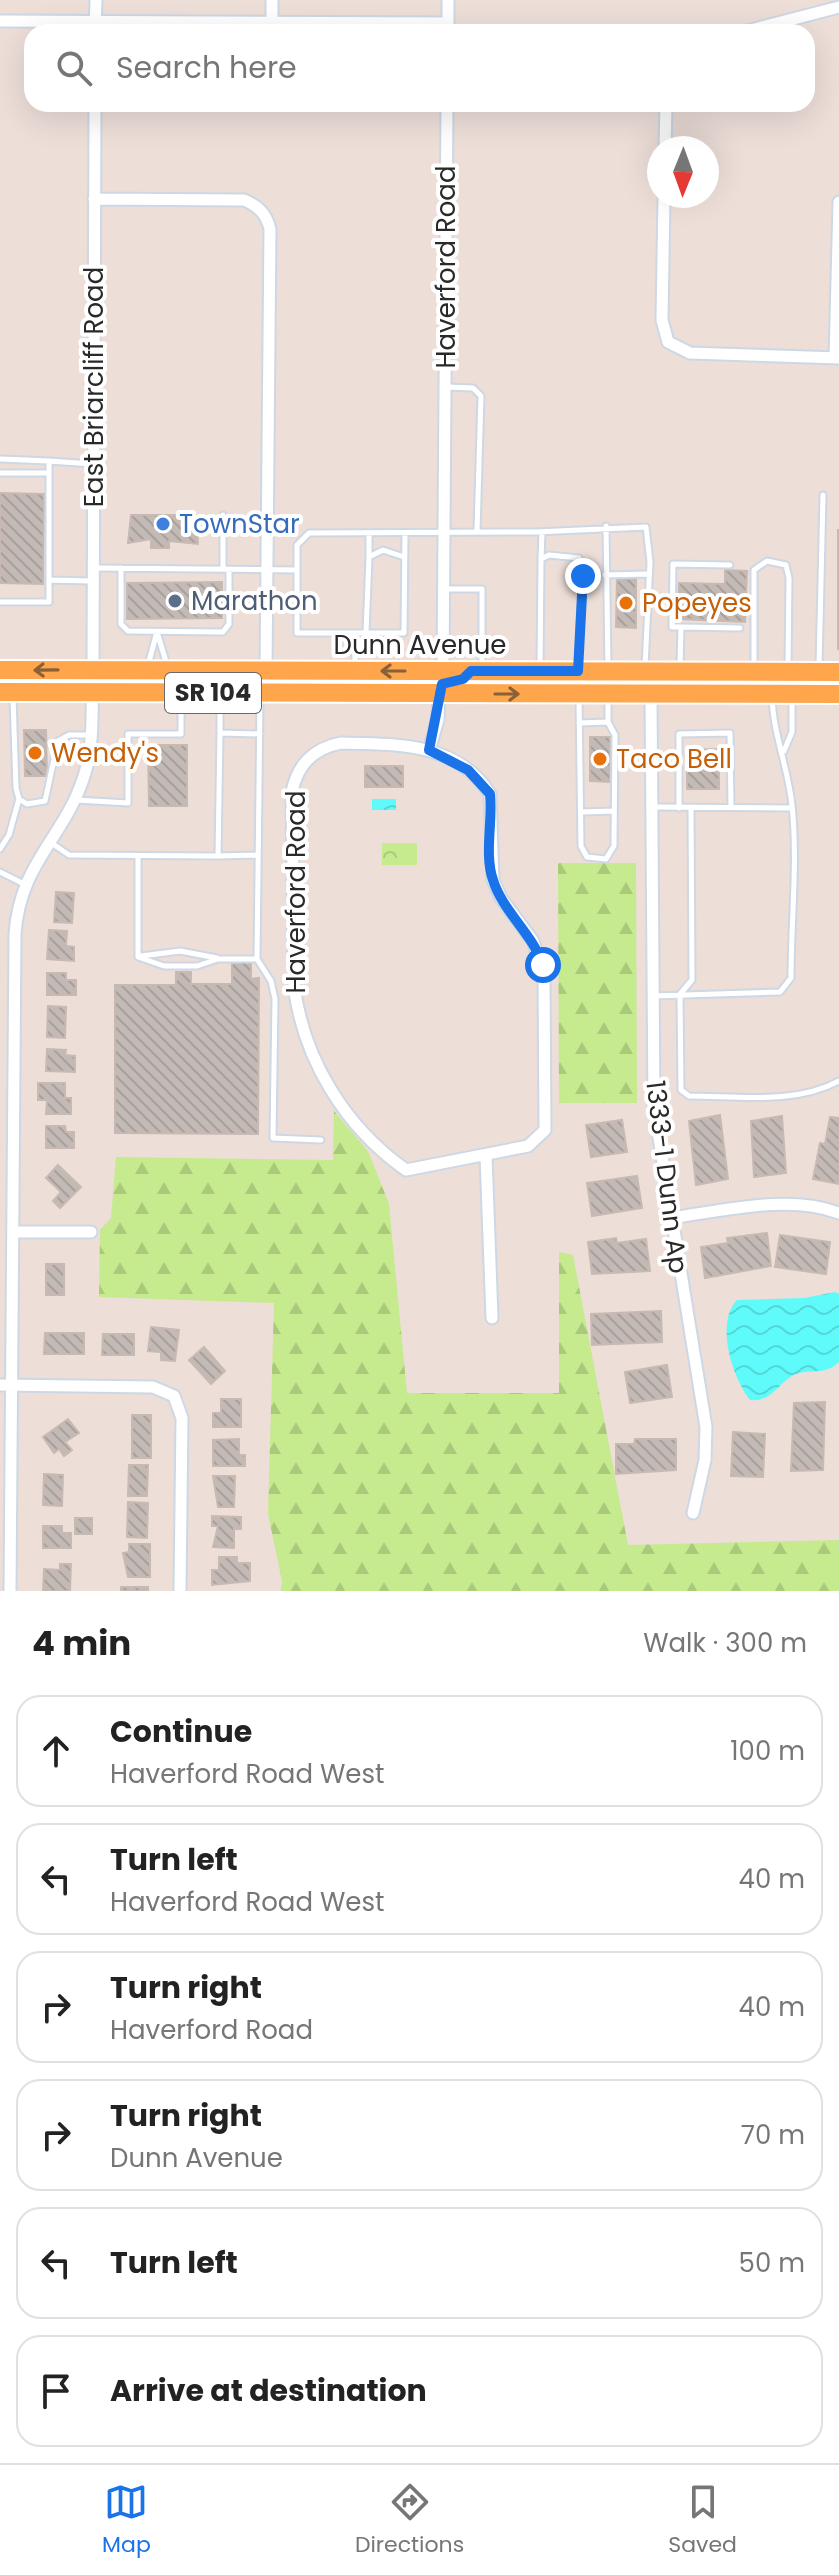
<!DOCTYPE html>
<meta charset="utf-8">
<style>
:root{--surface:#fff;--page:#f2f2f2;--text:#222;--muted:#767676;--line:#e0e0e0;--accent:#1a73e8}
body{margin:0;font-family:Poppins,sans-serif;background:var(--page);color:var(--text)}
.compass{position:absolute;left:647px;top:136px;width:72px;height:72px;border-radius:50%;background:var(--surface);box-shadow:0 8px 32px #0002;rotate:181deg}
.stop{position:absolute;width:24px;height:24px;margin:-18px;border:6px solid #1a73e8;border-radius:50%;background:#fff}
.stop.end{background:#1a73e8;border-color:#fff;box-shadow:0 2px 8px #0008}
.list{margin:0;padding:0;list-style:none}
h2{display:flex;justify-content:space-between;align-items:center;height:104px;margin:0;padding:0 32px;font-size:34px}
h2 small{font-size:26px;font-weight:400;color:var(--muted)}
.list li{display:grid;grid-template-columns:52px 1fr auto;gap:24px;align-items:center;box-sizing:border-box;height:112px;margin:0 16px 16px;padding:0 16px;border:2px solid var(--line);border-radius:24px}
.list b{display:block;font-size:30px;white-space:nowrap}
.list p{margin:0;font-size:26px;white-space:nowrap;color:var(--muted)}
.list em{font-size:26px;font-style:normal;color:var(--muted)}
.icon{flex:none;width:44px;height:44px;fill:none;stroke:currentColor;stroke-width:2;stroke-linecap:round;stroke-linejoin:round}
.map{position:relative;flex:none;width:839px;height:1591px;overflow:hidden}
.search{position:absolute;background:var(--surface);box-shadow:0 8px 32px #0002;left:24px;right:24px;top:24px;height:88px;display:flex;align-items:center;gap:20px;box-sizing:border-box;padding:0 28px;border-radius:24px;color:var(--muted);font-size:30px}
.sheet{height:872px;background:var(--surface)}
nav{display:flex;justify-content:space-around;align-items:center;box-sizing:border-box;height:112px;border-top:2px solid var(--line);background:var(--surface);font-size:22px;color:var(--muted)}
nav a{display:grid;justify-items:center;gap:4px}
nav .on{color:var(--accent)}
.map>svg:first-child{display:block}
</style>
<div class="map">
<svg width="839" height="1591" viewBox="0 0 839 1591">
<defs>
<pattern id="forest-firs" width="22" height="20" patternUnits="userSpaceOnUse" patternTransform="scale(2)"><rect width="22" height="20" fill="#c6ea8e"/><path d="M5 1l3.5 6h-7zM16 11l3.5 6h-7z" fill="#aac97a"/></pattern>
<pattern id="park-crowns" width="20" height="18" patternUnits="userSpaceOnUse" patternTransform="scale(2)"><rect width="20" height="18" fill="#c6ea8e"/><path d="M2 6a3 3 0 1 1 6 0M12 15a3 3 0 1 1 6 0" fill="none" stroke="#aac97a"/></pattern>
<pattern id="water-waves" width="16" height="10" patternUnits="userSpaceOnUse" patternTransform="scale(2)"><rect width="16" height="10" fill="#5ffbfb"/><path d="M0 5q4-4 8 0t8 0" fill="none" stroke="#53d7d7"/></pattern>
<pattern id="building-back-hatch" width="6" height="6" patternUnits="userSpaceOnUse" patternTransform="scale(2)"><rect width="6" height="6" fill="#c4bab5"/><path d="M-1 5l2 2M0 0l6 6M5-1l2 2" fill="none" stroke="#a8a09c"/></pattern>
</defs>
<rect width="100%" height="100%" fill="#edded8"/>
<path fill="url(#forest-firs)" d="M 558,863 L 636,863 L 637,1103 L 559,1103 Z
M 334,1111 L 368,1151 L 389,1204 L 407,1393 L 559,1393 L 559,1252 L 573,1255 L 628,1545 L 839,1540 L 839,1591 L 281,1591 L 282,1581 L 268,1514 L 274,1303 L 99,1297 L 100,1230 L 111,1218 L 116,1157 L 333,1160 Z"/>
<path fill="url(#park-crowns)" d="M 382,843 L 417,843 L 417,865 L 382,865 Z"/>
<path fill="url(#water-waves)" d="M 372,799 L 396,799 L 396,810 L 372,810 Z
M 835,1292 L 839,1294 L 839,1362 C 825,1377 807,1367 792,1376 C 776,1386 771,1402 750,1400 C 732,1377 715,1323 737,1300 L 804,1298 Z"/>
<path fill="url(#building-back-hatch)" stroke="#c8bab2" stroke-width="2" d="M 0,493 L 44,494 L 43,584 L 0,583 Z
M 131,515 L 196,515 L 198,544 L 169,541 L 169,548 L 151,548 L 151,539 L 128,543 Z
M 838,530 L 839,530 L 839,649 L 838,649 Z
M 725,570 L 747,571 L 745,622 L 678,619 L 679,583 L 725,584 Z
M 617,579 L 636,579 L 636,628 L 616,627 Z
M 222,582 L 222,618 L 127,619 L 127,583 Z
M 24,730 L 46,730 L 47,776 L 25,776 Z
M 590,737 L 610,737 L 610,782 L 590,781 Z
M 148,745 L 187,745 L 187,806 L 149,806 Z
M 719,749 L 719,789 L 687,789 L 687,750 Z
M 365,766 L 403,766 L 403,787 L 365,787 Z
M 56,892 L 74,893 L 72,923 L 54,922 Z
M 49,930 L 67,931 L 66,946 L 74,947 L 74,961 L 47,959 Z
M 232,961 L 251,961 L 251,979 L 259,978 L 258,1134 L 115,1133 L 115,985 L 176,985 L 176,972 L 191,972 L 191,984 L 232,984 Z
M 47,973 L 66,973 L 66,980 L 76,980 L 76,995 L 47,995 Z
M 48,1006 L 66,1007 L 65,1038 L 47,1037 Z
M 47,1049 L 66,1050 L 65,1055 L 75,1056 L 75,1072 L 46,1071 Z
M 38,1083 L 65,1083 L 65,1098 L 71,1098 L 71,1114 L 46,1114 L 47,1100 L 38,1100 Z
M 720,1115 L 728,1179 L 696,1185 L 689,1121 Z
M 782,1116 L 786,1173 L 754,1177 L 751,1121 Z
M 830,1117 L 839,1118 L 839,1184 L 813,1179 L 820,1143 L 825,1144 Z
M 622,1120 L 627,1152 L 591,1157 L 586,1125 Z
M 46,1126 L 65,1126 L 66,1132 L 74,1132 L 74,1148 L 46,1148 Z
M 58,1165 L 81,1187 L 60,1208 L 53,1201 L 61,1192 L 46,1178 Z
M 637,1176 L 642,1208 L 592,1216 L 587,1183 Z
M 767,1233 L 771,1266 L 705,1278 L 701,1247 L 728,1243 L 727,1238 Z
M 780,1235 L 830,1242 L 826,1274 L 775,1267 Z
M 616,1238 L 617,1243 L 646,1239 L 650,1271 L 592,1274 L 588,1242 Z
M 46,1264 L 64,1264 L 64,1295 L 46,1295 Z
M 661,1311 L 662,1342 L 592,1345 L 591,1314 Z
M 151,1327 L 179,1330 L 175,1361 L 161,1360 L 161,1352 L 148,1351 Z
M 45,1333 L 84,1333 L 84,1354 L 44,1354 Z
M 103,1334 L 134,1334 L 134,1355 L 102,1355 Z
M 204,1347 L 225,1371 L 211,1384 L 189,1360 Z
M 667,1365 L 672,1397 L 630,1403 L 625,1372 Z
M 221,1399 L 241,1399 L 241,1427 L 213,1427 L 213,1413 L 221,1413 Z
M 825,1402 L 823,1470 L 791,1471 L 794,1403 Z
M 132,1415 L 151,1415 L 151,1458 L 132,1458 Z
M 68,1419 L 79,1433 L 65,1442 L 72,1450 L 64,1456 L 59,1449 L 54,1453 L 43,1437 Z
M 733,1432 L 765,1434 L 763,1477 L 731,1476 Z
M 239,1439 L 239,1455 L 245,1455 L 245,1466 L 213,1466 L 213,1440 Z
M 635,1439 L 676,1439 L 676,1470 L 616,1474 L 616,1444 L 634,1444 Z
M 129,1465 L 148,1465 L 147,1496 L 128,1496 Z
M 44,1474 L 63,1475 L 62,1506 L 43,1505 Z
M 213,1476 L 235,1476 L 234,1507 L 218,1507 Z
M 128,1502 L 148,1503 L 147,1538 L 127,1537 Z
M 212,1516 L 241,1517 L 241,1529 L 234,1529 L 234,1548 L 213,1547 L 218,1526 L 212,1526 Z
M 75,1518 L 92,1518 L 92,1534 L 75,1534 Z
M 43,1526 L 62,1526 L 62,1533 L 71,1533 L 71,1548 L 43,1548 Z
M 129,1544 L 150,1544 L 150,1577 L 128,1577 L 123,1553 L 129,1552 Z
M 219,1557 L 237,1557 L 237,1563 L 250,1563 L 250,1581 L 212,1585 L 212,1570 L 219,1570 Z
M 60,1564 L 71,1564 L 70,1591 L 43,1591 L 44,1569 L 60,1570 Z
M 121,1587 L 148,1587 L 148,1591 L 121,1591 Z"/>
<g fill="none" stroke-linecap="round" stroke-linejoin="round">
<g stroke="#cdd8e4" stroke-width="9">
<path id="service" d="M 446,387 L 473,388 L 481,396 L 477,531
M 0,459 L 49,461 L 49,580
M 49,461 L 92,464
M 0,473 L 49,473
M 223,515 L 223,569
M 606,526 L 608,669
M 369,533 L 369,556
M 541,559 L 542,532
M 95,568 L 297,570 L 297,545 L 309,533 L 536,532 L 646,527 L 650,562 L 645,667
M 121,568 L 121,624 L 128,631 L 223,632 L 229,624 L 229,570
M 297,570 L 297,633 L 355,633 L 355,668
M 605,575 L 647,574
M 445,589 L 482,589 L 482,666
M 0,602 L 49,602 L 49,580 L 92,581
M 681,627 L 672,627 L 673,564 L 730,565
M 355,633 L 404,633 L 405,533
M 366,633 L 369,557 L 383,550 L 404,557
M 148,665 L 157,632 L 167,665
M 680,666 L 681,627 L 740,628
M 754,667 L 754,570 L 767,561 L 786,565 L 789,578 L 788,667
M 819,667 L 823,495
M 540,668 L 541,559 L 549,555 L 579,558 L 583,576 L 578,666
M 13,697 L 16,788 L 19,799 L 27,804 L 45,801 L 58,741 L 69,735 L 89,735
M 220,698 L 220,733
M 260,698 L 257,959 L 271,981 L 275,999 L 273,1138 L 321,1140
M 579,698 L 581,846 L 587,857 L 606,859 L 614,846 L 615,735 L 608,722 L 608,697
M 579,723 L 608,722
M 784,751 L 792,732 L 792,699
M 76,800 L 128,803 L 128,734 L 181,734 L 181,698
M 653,807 L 792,808
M 679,808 L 679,734 L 730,733 L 731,808
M 691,808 L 692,980 L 680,994 L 681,1090 L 689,1096 C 738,1096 795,1105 839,1081
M 581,812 L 614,811
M 50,842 L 69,855 L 218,856 L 220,733 L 260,734
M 0,849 L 9,835 L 19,799
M 138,856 L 138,957 L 164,966 L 197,966 L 218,959 L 257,959
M 218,856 L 258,855
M 0,872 L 24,884
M 141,956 L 180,951 L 217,958
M 653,996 L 780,992 L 791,978 C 791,921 798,861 792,805 C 788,767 773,734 772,696"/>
</g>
<g stroke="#cdd8e4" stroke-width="15">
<path id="minor" d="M 0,21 L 448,23
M 272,23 L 272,0
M 95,32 L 96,0
M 448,32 L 448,0
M 743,32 L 839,7
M 665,148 L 666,104
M 664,196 L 662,320 L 668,342 L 690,353 L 839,358
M 94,199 L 244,200 C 258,206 266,213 270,229 L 266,670
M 835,358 L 839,202
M 443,671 L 447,104
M 651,694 L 654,1107 L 706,1427 L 705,1460 L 693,1513
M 341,743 C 394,744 458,742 490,794 L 493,880 L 501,898 L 533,941 L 544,974 L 545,1130 L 528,1146 L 406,1170 C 345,1127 303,1059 294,985 L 292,792 C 297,765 314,748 341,743 Z
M 429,750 L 438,720 L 439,694
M 486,1156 L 492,1318
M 670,1218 C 723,1211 788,1194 839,1213
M 13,1232 L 91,1232
M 0,1385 L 153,1387 L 174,1396 L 182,1418 L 180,1591
M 10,1591 L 15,934 C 20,861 66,837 85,773 C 95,741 91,702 93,669 L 95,104"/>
</g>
<g stroke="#cdd8e4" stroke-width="20">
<path id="secondary" d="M 401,694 L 410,685 L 437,679 L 443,671
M 439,694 L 442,684 L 463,679 L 471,671
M 651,694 C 661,680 683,684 697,672"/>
</g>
<g stroke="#fff" stroke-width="22">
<path id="primary" d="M 0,670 L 839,672
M 0,692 L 839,694"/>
</g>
<use href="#service" stroke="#fff" stroke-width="5"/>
<use href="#minor" stroke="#fff" stroke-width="11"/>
<use href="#secondary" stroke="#fff" stroke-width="16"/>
<use href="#primary" stroke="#ffa54b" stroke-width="18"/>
</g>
<defs><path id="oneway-shaft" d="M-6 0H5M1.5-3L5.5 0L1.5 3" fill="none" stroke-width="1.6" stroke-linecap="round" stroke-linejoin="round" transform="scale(2)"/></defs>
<g stroke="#896138">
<use href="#oneway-shaft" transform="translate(46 670) rotate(179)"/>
<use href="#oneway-shaft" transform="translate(393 671) rotate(-180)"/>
<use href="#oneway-shaft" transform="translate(507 694)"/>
</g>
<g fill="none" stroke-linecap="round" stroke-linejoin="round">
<path stroke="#1a73e8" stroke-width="10" d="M 543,965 C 532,933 503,912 493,880 C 484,854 493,821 490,794 L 468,770 L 429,750 L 442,684 L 463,679 L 471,671 L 578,671 L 583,576"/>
</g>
<circle fill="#3f7fe0" stroke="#fff" stroke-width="3" cx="163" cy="524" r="8"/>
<circle fill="#5c6f8a" stroke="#fff" stroke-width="3" cx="175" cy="601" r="8"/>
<g fill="#e8710a" stroke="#fff" stroke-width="3">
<circle cx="626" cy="603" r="8"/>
<circle cx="35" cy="753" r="8"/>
<circle cx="600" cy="759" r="8"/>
</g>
<g text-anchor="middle" stroke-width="8" stroke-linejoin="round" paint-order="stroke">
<rect fill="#fff" stroke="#696969" stroke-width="2" x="165" y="673" width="96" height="40" rx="6"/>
<g font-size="24" font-weight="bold" fill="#292929">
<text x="213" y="701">SR 104</text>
</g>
<g font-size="26" fill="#292929" stroke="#fff">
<text transform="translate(446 267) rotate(-90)" y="9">Haverford Road</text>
<text transform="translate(94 387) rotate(-90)" y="9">East Briarcliff Road</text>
<text x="420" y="654">Dunn Avenue</text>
<text transform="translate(296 892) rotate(-90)" y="9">Haverford Road</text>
<text transform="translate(667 1177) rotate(83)" y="9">1333-1 Dunn Ap</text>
</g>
<g font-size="26" fill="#366cbe" stroke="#fff" text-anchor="start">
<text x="179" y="533">TownStar</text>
</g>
<g font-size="26" fill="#4e5e75" stroke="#fff" text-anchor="start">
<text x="191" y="610">Marathon</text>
</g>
<g font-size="26" fill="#c56008" stroke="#fff" text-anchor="start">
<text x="642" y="612">Popeyes</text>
<text x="51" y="762">Wendy's</text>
<text x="616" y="768">Taco Bell</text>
</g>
</g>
</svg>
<svg class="compass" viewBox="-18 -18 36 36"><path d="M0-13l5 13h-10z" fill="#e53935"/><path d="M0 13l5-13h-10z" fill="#767676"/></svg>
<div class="stop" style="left:543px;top:965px"></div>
<div class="stop end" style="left:583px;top:576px"></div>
<div class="search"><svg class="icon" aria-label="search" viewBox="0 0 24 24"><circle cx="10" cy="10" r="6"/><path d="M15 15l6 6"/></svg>Search here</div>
</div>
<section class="sheet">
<h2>4 min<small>Walk · 300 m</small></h2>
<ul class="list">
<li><svg class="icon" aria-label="ahead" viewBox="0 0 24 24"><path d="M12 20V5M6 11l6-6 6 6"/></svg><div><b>Continue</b><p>Haverford Road West</p></div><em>100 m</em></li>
<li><svg class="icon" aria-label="left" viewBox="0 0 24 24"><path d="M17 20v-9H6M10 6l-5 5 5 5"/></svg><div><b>Turn left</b><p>Haverford Road West</p></div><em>40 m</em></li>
<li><svg class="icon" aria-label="right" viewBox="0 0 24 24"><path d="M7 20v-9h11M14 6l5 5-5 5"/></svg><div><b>Turn right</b><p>Haverford Road</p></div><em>40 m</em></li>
<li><svg class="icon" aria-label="right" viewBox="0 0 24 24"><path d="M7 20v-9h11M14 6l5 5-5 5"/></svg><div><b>Turn right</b><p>Dunn Avenue</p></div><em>70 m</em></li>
<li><svg class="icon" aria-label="left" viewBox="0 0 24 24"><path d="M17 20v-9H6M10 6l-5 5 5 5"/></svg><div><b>Turn left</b></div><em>50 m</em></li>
<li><svg class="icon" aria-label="arrive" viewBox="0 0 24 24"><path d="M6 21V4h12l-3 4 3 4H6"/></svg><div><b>Arrive at destination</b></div></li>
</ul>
</section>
<nav>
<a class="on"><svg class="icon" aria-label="map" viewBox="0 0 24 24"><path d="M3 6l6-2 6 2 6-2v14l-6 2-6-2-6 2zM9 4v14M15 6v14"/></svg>Map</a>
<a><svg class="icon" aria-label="directions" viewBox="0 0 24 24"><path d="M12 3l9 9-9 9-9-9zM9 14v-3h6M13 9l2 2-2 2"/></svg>Directions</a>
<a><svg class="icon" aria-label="saved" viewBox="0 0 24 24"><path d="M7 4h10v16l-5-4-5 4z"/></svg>Saved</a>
</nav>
